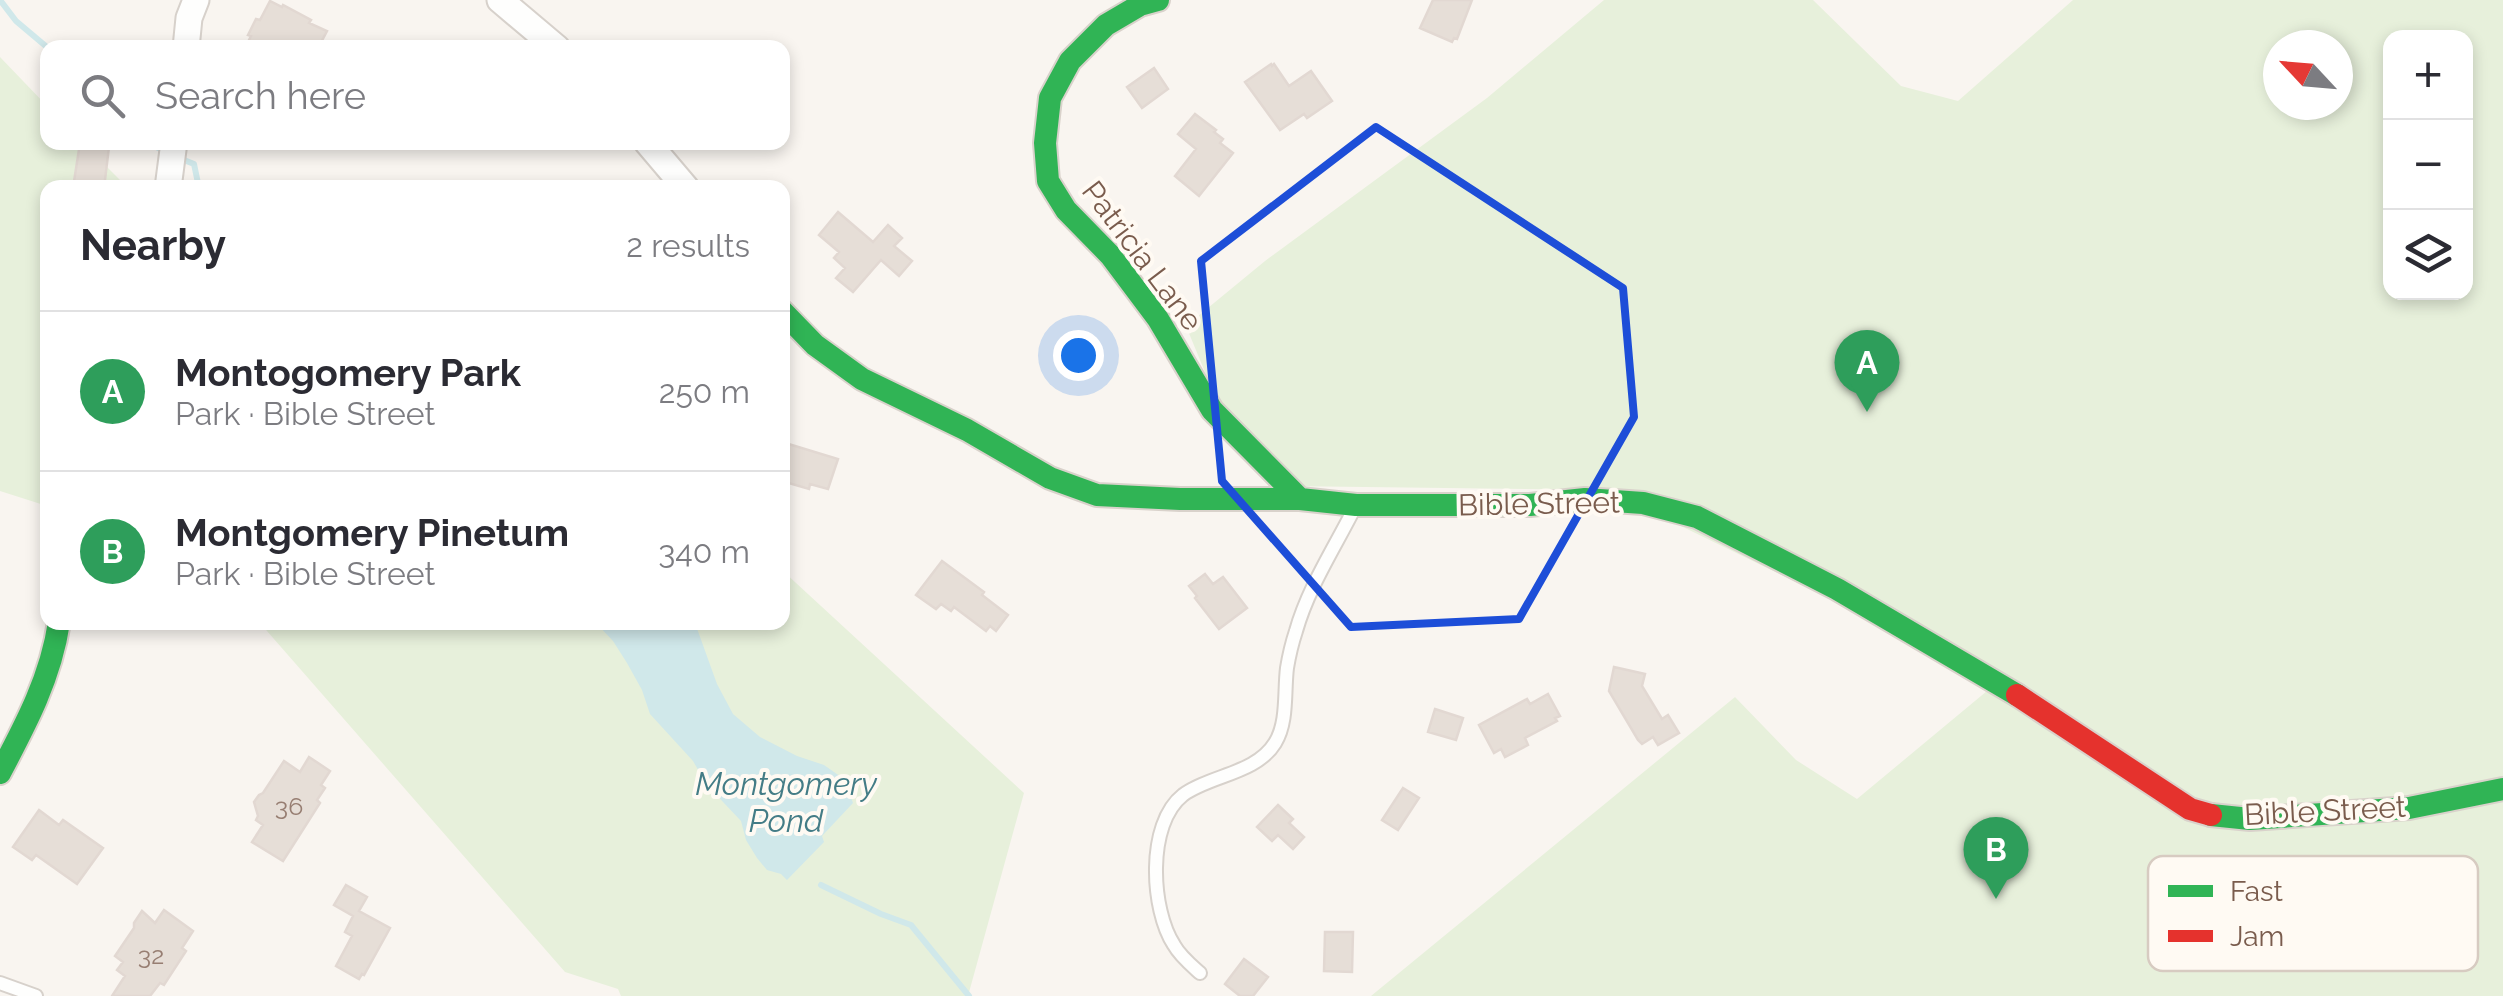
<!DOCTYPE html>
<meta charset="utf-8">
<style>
:root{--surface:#fff;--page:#f2f2f3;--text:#2b2b33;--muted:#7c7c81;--line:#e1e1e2;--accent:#625958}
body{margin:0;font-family:Raleway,sans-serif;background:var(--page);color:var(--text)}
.controls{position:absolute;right:30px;top:30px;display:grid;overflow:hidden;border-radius:20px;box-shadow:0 5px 15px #0003}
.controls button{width:90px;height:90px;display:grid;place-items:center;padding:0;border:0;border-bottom:2px solid var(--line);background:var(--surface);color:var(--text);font:50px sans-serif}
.compass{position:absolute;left:2263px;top:30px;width:90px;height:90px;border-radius:50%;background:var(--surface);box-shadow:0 5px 15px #0003;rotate:296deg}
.you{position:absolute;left:1078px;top:355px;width:35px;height:35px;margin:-25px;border:8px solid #fff;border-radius:50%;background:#1a73e8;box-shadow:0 0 0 15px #1a73e833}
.badge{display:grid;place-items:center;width:65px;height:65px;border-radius:50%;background:var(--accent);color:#fff;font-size:32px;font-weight:700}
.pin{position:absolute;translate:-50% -82px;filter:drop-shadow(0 2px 5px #0008)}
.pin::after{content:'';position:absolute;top:52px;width:35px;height:30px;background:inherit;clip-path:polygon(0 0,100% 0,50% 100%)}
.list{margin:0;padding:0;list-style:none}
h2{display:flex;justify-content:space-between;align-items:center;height:130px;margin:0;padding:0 40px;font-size:42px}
h2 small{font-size:32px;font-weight:400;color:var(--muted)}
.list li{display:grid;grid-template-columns:65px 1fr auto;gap:30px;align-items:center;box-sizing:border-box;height:160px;padding:0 40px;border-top:2px solid var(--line)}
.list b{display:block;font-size:38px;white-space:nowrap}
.list p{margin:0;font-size:32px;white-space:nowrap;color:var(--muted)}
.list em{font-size:32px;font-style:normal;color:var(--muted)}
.icon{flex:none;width:55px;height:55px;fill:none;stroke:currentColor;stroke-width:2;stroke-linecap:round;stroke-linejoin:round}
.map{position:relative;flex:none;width:2503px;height:996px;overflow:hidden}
.search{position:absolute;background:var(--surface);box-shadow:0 5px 15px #0003;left:40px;top:40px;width:750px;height:110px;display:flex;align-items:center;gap:25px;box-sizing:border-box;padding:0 35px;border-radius:20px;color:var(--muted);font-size:38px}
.panel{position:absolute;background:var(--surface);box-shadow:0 5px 15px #0003;left:40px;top:180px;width:750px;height:450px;border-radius:20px}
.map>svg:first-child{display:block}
</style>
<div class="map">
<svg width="2503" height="996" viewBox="0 0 2503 996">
<rect width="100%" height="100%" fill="#f9f5f0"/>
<path fill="#e7f0db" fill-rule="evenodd" d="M 1604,0 L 1813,0 L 1901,86 L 1958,101 L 2073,0 L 2503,0 L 2503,996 L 1371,996 L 1735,697 L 1796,760 L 1857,799 L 1999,681 L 1607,490 L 1284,486 L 1212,389 L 1186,326 L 1265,261 L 1487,98 ZM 2390,38 L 2466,38 L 2466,292 L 2390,292 ZM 2278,45 L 2338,45 L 2338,105 L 2278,105 Z
M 0,57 L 47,106 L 48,142 L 83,143 L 127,187 L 48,188 L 47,506 L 0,491 Z
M 783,571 L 1024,793 L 968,996 L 621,996 L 618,989 L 565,972 L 260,623 L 782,622 Z"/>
<path fill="#d0e8ea" d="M 596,623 L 695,623 L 717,684 L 733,714 L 760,737 L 797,756 L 824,765 L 844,779 L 853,803 L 822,836 L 824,842 L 787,880 L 781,874 L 767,870 L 757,858 L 746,840 L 741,821 L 707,785 L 693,761 L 650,714 L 642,690 L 627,663 L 613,641 Z"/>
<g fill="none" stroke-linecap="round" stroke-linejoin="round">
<path stroke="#d0e8ea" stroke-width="6" d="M 0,0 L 16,21 L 48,48
M 147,142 L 168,153
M 179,158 L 194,164 L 199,188
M 821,885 L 881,914 L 911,925 L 969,996"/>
</g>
<path fill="#e6ded7" stroke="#e2d8d2" stroke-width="2.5" d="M 1433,0 L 1472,0 L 1457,39 L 1454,38 L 1452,42 L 1420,28 Z
M 270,1 L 282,7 L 283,5 L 311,20 L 309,23 L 327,31 L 318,48 L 245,48 L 251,36 L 248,35 L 256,19 L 260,20 Z
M 1271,64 L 1272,66 L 1274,64 L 1289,86 L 1311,71 L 1332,101 L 1307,118 L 1304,114 L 1280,130 L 1245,82 Z
M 1154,68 L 1168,89 L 1142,108 L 1127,87 Z
M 1195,114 L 1216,130 L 1214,132 L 1223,139 L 1220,143 L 1233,153 L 1199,196 L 1175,176 L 1196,149 L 1178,134 Z
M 80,143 L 109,147 L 104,188 L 73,188 Z
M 838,212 L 873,242 L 888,225 L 902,238 L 894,246 L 912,261 L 899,276 L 881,260 L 853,292 L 836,278 L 845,268 L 834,258 L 839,252 L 819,235 Z
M 782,442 L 838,459 L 828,489 L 810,484 L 809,489 L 782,481 Z
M 942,561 L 984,592 L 982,595 L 1008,615 L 996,631 L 990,626 L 986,631 L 954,607 L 951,611 L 941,604 L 936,609 L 916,595 Z
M 1205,574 L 1213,584 L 1223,577 L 1247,608 L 1219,629 L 1195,598 L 1197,596 L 1189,586 Z
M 1614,667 L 1645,674 L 1642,686 L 1662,719 L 1668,715 L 1679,733 L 1658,745 L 1653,737 L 1642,744 L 1638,740 L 1609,691 Z
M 1548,694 L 1560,716 L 1555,718 L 1557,721 L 1525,738 L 1528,745 L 1505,757 L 1501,749 L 1494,753 L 1479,725 L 1527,699 L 1530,704 Z
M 1435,709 L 1463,718 L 1456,740 L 1428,732 Z
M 309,757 L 330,771 L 321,785 L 325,788 L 317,800 L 320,803 L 283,861 L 252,842 L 263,825 L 256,820 L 258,816 L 254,802 L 259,795 L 263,793 L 284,761 L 300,772 Z
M 1403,788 L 1419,798 L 1398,830 L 1382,820 Z
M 1278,805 L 1293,819 L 1289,823 L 1304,837 L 1293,849 L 1278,835 L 1272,841 L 1257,827 Z
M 39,810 L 59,825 L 63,820 L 103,848 L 77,884 L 36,855 L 32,860 L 13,847 Z
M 346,885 L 367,897 L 359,911 L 390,928 L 364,975 L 362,974 L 359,979 L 336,966 L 352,936 L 345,932 L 353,916 L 334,905 Z
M 164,910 L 193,931 L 182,948 L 186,951 L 164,985 L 160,983 L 150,996 L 112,996 L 125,976 L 117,970 L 123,962 L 115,956 L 134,928 L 134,923 L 142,911 L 155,923 Z
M 1325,932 L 1353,932 L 1352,972 L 1324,971 Z
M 1244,959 L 1268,977 L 1253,996 L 1240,996 L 1225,984 Z"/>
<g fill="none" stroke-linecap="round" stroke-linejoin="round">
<g stroke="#d7d1cb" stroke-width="16">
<path id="lane" d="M 1200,973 C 1191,965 1180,956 1174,945 C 1151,910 1146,824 1183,795 C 1210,775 1256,774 1275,743 C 1288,722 1284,692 1287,668 C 1289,656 1292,643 1296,631 C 1308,588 1335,547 1355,507
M 0,983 L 36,996"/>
</g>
<g stroke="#d7d1cb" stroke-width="29">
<path id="street" d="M 500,0 L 557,48
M 186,48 L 189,18 L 196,0
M 647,142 L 686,188
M 168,188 L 174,142"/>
</g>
<g stroke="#d9d2cb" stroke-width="26">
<path id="fast" d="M 1158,0 L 1140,5 L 1106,25 L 1070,61 L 1050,98 L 1045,143 L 1048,181 L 1066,210 L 1110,255 L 1158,319 L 1212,410 L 1300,499
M 782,311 L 815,345 L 862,379 L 967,430 L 1050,478 L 1097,495 L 1180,499 L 1300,499 L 1356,505 L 1530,505 L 1585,499 L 1643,503 L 1697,517 L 1837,589 L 2017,695
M 0,773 C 26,724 51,677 59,622
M 2211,815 L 2250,819 L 2409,808 L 2503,789"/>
</g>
<g stroke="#d9d2cb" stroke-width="26">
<path id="jam" d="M 2017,695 L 2190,809 L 2211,815"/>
</g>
<use href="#lane" stroke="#fefefd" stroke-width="12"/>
<use href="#street" stroke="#fefefd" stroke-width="25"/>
<use href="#fast" stroke="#30b455" stroke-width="22"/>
<use href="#jam" stroke="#e5322d" stroke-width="22"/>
</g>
<path fill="none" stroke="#1d4ed8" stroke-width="8" stroke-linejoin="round" d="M 1376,127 L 1623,288 L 1634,417 L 1519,619 L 1351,627 L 1222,481 L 1201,261 Z"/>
<g text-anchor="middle" stroke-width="8" stroke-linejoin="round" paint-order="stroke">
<g font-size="25" fill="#977e72">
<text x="289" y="815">36</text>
<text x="151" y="964">32</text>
</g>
<g font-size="30" fill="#7a5c4d" stroke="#fffaf3">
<text transform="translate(1142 256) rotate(53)" y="10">Patricia Lane</text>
<text transform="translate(1539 504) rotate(-1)" y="10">Bible Street</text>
<text transform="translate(2325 811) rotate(-3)" y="10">Bible Street</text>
</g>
<g font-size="32" font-style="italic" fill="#437c86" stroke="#fffaf3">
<text x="786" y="795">Montgomery<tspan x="786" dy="37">Pond</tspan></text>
</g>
</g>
<rect x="2148" y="856" width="330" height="115" rx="15" fill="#fffaf3" stroke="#d7cbc1" stroke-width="2.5"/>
<rect x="2168" y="885" width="45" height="12" fill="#30b455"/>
<rect x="2168" y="930" width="45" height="12" fill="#e5322d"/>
<g font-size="28" fill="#7a5c4d">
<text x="2230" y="901">Fast</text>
<text x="2230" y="946">Jam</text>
</g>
</svg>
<div class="controls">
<button>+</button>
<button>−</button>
<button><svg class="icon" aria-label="layers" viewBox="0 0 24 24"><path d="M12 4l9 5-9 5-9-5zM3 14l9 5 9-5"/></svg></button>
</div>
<svg class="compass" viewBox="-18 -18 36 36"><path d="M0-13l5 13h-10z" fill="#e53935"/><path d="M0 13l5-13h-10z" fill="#7c7c81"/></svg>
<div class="you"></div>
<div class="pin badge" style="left:1867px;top:412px;background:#2e9e5b">A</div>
<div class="pin badge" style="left:1996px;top:899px;background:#2e9e5b">B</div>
<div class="search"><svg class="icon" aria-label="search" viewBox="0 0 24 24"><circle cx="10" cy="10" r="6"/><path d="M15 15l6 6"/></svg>Search here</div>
<section class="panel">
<h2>Nearby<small>2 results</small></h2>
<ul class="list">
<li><span class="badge" style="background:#2e9e5b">A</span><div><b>Montogomery Park</b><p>Park · Bible Street</p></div><em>250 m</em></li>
<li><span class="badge" style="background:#2e9e5b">B</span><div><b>Montgomery Pinetum</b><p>Park · Bible Street</p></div><em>340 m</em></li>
</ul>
</section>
</div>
